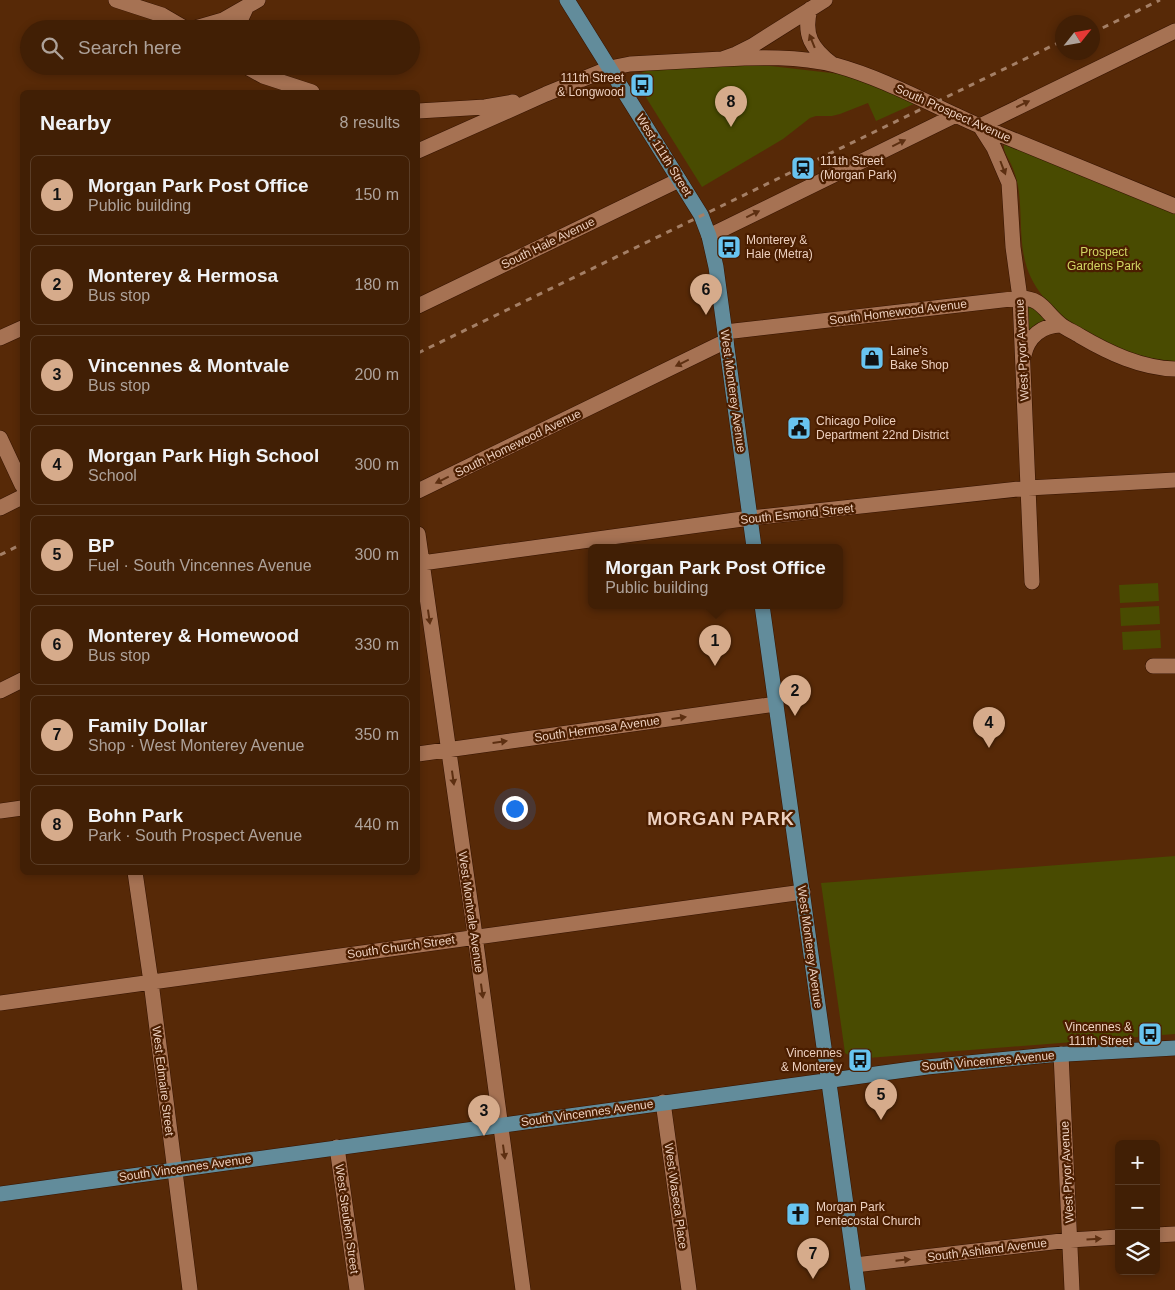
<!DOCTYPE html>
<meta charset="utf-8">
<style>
:root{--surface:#411f05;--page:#4c2c13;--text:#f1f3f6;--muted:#aea29a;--line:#5a3d27;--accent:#d6ab8b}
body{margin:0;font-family:Arial,sans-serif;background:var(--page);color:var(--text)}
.controls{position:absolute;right:15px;bottom:15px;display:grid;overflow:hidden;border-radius:8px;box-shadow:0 2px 8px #0003}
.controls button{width:45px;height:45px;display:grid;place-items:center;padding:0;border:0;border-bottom:1px solid var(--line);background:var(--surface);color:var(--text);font:25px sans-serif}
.compass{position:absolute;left:1055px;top:15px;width:45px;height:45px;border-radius:50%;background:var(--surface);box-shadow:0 2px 8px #0003;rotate:59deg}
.you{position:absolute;left:514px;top:808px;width:18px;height:18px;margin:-12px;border:4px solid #fff;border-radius:50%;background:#1a73e8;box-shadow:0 0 0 8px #1a73e833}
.badge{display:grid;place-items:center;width:32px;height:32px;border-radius:50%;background:var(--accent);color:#111;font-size:16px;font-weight:700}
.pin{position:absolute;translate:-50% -41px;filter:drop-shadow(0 1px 2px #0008)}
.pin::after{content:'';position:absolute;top:26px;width:18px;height:15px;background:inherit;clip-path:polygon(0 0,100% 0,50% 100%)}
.popup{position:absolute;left:588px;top:544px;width:255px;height:65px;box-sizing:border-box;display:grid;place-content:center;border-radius:8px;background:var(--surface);filter:drop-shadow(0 1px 4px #0005);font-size:16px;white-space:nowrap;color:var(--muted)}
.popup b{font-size:19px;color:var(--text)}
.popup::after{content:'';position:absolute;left:50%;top:100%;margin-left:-10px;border:10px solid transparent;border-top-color:var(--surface)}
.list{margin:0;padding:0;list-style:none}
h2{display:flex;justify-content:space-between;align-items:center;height:65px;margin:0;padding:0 20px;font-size:21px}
h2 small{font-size:16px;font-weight:400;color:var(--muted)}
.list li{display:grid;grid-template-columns:32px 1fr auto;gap:15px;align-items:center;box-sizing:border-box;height:80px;margin:0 10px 10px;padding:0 10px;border:1px solid var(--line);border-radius:8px}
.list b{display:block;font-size:19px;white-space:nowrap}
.list p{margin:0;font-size:16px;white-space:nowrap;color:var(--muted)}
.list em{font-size:16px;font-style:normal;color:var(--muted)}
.icon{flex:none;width:28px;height:28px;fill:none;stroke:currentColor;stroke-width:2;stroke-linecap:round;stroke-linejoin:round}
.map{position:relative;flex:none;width:1175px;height:1290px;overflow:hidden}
.search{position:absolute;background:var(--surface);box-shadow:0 2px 8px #0003;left:20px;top:20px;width:400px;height:55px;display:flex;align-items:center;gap:12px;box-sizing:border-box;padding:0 18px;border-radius:28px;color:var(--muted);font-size:19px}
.panel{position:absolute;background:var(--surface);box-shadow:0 2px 8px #0003;left:20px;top:90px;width:400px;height:785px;border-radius:8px}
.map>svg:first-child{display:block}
</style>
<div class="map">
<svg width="1175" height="1290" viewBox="0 0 1175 1290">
<rect width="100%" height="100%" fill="#572907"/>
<path fill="#494b01" d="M 762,65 L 840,74 L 872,83 L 916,103 L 876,121 L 868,103 L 840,114 L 832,116 L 816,116 L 810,118 L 783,139 L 702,187 L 637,83 L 636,76 L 643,72 L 650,70 L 704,66 Z
M 1005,143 L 1010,143 L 1175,213 L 1175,361 C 1124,361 1044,320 1027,268 C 1019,244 1022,218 1019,193 C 1018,183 1015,173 1011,164 C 1009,159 1003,151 1004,146 C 1004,145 1005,144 1005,143 Z
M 1031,303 L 1047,320 L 1028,331 L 1026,305 Z
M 1158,583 L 1159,601 L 1120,603 L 1119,585 Z
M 1159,606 L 1160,624 L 1121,626 L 1120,608 Z
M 1160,630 L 1161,648 L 1123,650 L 1122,632 Z
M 1175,856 L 1175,1034 L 855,1059 L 845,1053 L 821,883 Z"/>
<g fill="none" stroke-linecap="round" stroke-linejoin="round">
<g stroke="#351300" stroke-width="16">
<path id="minor" d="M 116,0 L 162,15 L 186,29
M 810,9 C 803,35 812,49 832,64
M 192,29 L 223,20 L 258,0
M 238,29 L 239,23 L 246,8
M 722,59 C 759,57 798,56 835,65 C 886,79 933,106 982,127 C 1046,153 1111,180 1175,206
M 245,66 L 263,76 L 312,92
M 418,111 L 485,107 L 513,102
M 418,151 L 546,94 L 610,68 L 630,64 L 722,59 L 736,54 L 752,46 L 825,0
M 709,236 L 956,115
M 418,306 L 679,180
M 725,332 L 1020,298 C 1042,298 1045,312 1060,324 C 1066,329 1074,332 1080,336 C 1109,353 1141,368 1175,369
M 0,338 L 22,328
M 1024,355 C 1028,337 1042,325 1061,325
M 0,438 L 22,485
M 418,491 L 726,341
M 0,508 L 22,497
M 418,534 L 473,921 L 523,1290
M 422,563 L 750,518 L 1028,488 L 1175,480
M 1032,582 L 1020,298 L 1013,247 L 1009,183 L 994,148 L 980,126 L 1175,31
M 1153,666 L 1175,666
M 0,691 L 22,680
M 418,754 L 776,704
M 0,811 L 22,808
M 135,872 L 151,982 L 190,1290
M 0,1003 L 803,892
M 1061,1054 L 1072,1290
M 663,1102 L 689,1290
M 337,1147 L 357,1290
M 1156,1235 L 1175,1234
M 855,1265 L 1070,1240 L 1119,1237"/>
</g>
<g stroke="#351300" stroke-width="16">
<path id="major" d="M 567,0 L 701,215 L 709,236 L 716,267 L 754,547
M 762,605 L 858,1290
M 0,1194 L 927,1067 L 1049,1055 L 1175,1048"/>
</g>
<use href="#minor" stroke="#a67253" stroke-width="15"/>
<use href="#major" stroke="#628c9b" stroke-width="15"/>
<path stroke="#a47f66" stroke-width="3" stroke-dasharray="6 6" stroke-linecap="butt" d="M 1092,33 L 1160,0
M 418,353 L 1062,41
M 0,555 L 22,544"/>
</g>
<defs><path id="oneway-solid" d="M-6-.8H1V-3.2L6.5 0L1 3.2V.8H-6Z" transform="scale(1.25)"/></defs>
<g fill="#5d2f11">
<use href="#oneway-solid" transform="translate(812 41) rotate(-112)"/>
<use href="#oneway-solid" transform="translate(1023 104) rotate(-26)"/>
<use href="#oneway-solid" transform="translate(899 143) rotate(-26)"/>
<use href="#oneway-solid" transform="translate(1003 168) rotate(69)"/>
<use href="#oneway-solid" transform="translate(753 214) rotate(-26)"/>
<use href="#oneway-solid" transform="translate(682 363) rotate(154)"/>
<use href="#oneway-solid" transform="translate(442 480) rotate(154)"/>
<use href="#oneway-solid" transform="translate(429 617) rotate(82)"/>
<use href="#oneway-solid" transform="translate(679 718) rotate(-8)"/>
<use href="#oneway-solid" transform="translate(500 742) rotate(-8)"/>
<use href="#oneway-solid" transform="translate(453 778) rotate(82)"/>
<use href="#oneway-solid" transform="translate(482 991) rotate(82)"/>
<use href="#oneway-solid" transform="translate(504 1152) rotate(82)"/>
<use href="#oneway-solid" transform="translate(1094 1239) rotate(-3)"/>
<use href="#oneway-solid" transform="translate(903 1260) rotate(-6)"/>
</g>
<defs>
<g id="bus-square" transform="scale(1.25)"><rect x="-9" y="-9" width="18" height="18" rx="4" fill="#68c4f0" stroke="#4b1e00"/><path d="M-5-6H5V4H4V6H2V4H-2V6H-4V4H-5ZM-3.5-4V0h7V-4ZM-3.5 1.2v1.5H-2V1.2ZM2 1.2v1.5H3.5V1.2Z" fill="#111"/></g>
<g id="station-square" transform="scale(1.25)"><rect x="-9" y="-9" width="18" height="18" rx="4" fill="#68c4f0" stroke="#4b1e00"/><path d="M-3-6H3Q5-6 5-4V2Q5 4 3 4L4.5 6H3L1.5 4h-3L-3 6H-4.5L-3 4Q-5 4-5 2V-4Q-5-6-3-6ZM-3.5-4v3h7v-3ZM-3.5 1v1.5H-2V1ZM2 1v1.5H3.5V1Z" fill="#111"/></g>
<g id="shop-square" transform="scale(1.25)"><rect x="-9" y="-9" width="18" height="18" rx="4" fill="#68c4f0" stroke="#4b1e00"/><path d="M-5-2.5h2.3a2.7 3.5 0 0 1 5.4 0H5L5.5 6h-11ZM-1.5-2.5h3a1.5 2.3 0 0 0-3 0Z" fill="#111"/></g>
<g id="civic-square" transform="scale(1.25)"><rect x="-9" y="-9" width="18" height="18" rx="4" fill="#68c4f0" stroke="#4b1e00"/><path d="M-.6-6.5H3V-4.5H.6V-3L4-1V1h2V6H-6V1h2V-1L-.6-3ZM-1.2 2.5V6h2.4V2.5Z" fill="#111"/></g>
<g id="church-square" transform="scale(1.25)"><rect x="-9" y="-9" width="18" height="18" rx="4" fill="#68c4f0" stroke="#4b1e00"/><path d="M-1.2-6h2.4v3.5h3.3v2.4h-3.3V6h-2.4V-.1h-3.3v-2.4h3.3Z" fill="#111"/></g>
</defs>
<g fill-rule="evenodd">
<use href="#bus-square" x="642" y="85"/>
<use href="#station-square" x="803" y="168"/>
<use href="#bus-square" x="729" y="247"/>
<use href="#shop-square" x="872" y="358"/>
<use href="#civic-square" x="799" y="428"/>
<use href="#bus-square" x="1150" y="1034"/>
<use href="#bus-square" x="860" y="1060"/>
<use href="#church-square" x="798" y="1214"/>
</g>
<g text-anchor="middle" stroke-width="4.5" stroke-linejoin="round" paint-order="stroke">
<g font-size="12" fill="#edd0bf" stroke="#4b1e00" text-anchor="start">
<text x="624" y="82" text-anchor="end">111th Street<tspan x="624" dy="14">&amp; Longwood</tspan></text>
<text x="820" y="165">111th Street<tspan x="820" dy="14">(Morgan Park)</tspan></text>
<text x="746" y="244">Monterey &amp;<tspan x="746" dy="14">Hale (Metra)</tspan></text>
<text x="890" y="355">Laine’s<tspan x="890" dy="14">Bake Shop</tspan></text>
<text x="816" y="425">Chicago Police<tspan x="816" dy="14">Department 22nd District</tspan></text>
<text x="1132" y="1031" text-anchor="end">Vincennes &amp;<tspan x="1132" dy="14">111th Street</tspan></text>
<text x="842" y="1057" text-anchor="end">Vincennes<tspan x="842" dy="14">&amp; Monterey</tspan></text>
<text x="816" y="1211">Morgan Park<tspan x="816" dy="14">Pentecostal Church</tspan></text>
</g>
<g font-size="12" fill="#edd0bf" stroke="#4b1e00">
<text transform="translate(953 113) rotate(24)" y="4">South Prospect Avenue</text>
<text transform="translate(664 155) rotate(58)" y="4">West 111th Street</text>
<text transform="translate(548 243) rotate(-26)" y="4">South Hale Avenue</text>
<text transform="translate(898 312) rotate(-7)" y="4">South Homewood Avenue</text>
<text transform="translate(1022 350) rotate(-93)" y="4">West Pryor Avenue</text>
<text transform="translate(733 391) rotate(82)" y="4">West Monterey Avenue</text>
<text transform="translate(518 443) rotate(-26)" y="4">South Homewood Avenue</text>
<text transform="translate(797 514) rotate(-6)" y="4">South Esmond Street</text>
<text transform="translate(597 729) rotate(-8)" y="4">South Hermosa Avenue</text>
<text transform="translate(471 912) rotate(82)" y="4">West Montvale Avenue</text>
<text transform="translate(401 947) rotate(-8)" y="4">South Church Street</text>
<text transform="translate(810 947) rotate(82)" y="4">West Monterey Avenue</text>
<text transform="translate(988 1061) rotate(-5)" y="4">South Vincennes Avenue</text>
<text transform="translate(163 1081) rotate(83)" y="4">West Edmaire Street</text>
<text transform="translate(587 1113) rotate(-8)" y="4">South Vincennes Avenue</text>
<text transform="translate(185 1168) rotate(-8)" y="4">South Vincennes Avenue</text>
<text transform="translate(1067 1172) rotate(-93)" y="4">West Pryor Avenue</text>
<text transform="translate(676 1196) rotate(82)" y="4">West Waseca Place</text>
<text transform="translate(347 1219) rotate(82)" y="4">West Steuben Street</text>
<text transform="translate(987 1250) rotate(-7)" y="4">South Ashland Avenue</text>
</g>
<g font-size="12" fill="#d1d662" stroke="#4b1e00">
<text x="1104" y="256">Prospect<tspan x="1104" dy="14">Gardens Park</tspan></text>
</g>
<g font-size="18" font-weight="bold" letter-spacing="1" fill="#edd0bf" stroke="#4b1e00">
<text x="721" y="825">MORGAN PARK</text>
</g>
</g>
</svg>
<div class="controls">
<button>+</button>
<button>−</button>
<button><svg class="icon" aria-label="layers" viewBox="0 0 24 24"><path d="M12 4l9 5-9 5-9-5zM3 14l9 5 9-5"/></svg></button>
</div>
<svg class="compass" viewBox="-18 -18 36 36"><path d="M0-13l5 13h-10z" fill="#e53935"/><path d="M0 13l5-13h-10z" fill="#aea29a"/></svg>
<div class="you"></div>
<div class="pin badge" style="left:715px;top:666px">1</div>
<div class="popup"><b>Morgan Park Post Office</b>Public building</div>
<div class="pin badge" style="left:795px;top:716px">2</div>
<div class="pin badge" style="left:484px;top:1136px">3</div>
<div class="pin badge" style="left:989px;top:748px">4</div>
<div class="pin badge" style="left:881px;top:1120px">5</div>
<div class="pin badge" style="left:706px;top:315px">6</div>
<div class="pin badge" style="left:813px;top:1279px">7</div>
<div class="pin badge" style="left:731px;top:127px">8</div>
<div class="search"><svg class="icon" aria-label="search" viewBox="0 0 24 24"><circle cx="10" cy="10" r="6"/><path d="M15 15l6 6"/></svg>Search here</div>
<section class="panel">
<h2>Nearby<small>8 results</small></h2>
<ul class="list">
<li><span class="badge">1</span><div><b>Morgan Park Post Office</b><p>Public building</p></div><em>150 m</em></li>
<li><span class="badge">2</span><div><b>Monterey &amp; Hermosa</b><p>Bus stop</p></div><em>180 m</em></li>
<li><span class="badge">3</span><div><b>Vincennes &amp; Montvale</b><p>Bus stop</p></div><em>200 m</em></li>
<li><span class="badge">4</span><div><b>Morgan Park High School</b><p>School</p></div><em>300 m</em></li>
<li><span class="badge">5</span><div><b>BP</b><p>Fuel · South Vincennes Avenue</p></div><em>300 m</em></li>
<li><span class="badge">6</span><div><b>Monterey &amp; Homewood</b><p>Bus stop</p></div><em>330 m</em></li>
<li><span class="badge">7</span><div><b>Family Dollar</b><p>Shop · West Monterey Avenue</p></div><em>350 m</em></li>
<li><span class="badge">8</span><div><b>Bohn Park</b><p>Park · South Prospect Avenue</p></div><em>440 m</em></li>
</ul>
</section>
</div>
